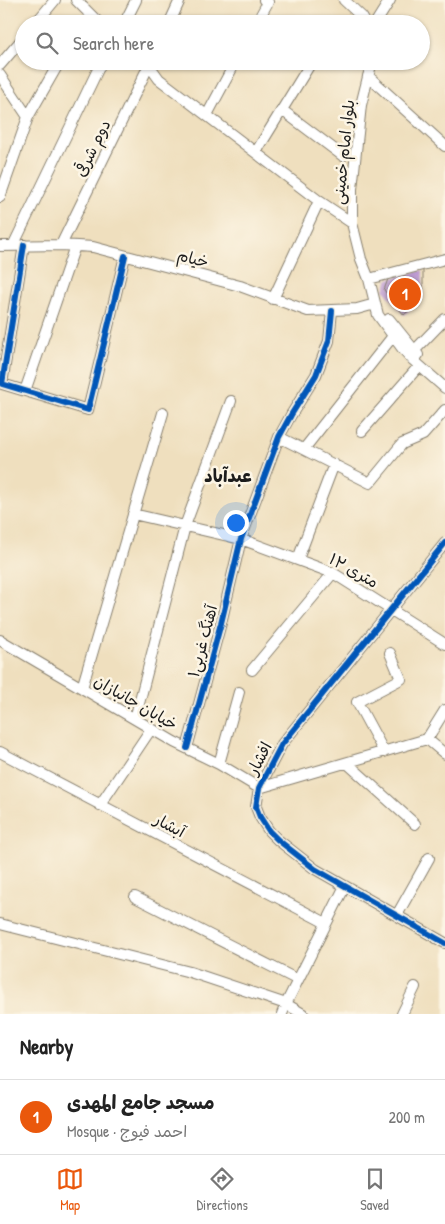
<!DOCTYPE html>
<meta charset="utf-8">
<style>
:root{--surface:#fff;--page:#f6f6f6;--text:#222;--muted:#767676;--line:#e0e0e0;--accent:#ea580c}
body{margin:0;font-family:"Patrick Hand","Playpen Sans Arabic",sans-serif;background:var(--page);color:var(--text)}
.you{position:absolute;left:235px;top:522px;width:18px;height:18px;margin:-12px;border:4px solid #fff;border-radius:50%;background:#1a73e8;box-shadow:0 0 0 8px #1a73e833}
.badge{display:grid;place-items:center;width:32px;height:32px;border-radius:50%;background:var(--accent);color:#fff;font-size:16px;font-weight:700}
.pin{position:absolute;translate:-50% -50%;border:2px solid #fff;box-shadow:0 1px 5px #0006}
.list{margin:0;padding:0;list-style:none}
h2{display:flex;justify-content:space-between;align-items:center;height:65px;margin:0;padding:0 20px;font-size:21px}
h2 small{font-size:16px;font-weight:400;color:var(--muted)}
.list li{display:grid;grid-template-columns:32px 1fr auto;gap:15px;align-items:center;box-sizing:border-box;height:75px;padding:0 20px;border-top:1px solid var(--line)}
.list b{display:block;font-size:19px;white-space:nowrap}
.list p{margin:0;font-size:16px;white-space:nowrap;color:var(--muted)}
.list em{font-size:16px;font-style:normal;color:var(--muted)}
.icon{flex:none;width:28px;height:28px;fill:none;stroke:currentColor;stroke-width:2;stroke-linecap:round;stroke-linejoin:round}
.map{position:relative;flex:none;width:445px;height:1014px;overflow:hidden}
.search{position:absolute;background:var(--surface);box-shadow:0 1px 4px #0004;left:15px;right:15px;top:15px;height:55px;display:flex;align-items:center;gap:12px;box-sizing:border-box;padding:0 18px;border-radius:28px;color:var(--muted);font-size:19px}
.sheet{height:140px;background:var(--surface)}
nav{display:flex;justify-content:space-around;align-items:center;box-sizing:border-box;height:70px;border-top:1px solid var(--line);background:var(--surface);font-size:14px;color:var(--muted)}
nav a{display:grid;justify-items:center;gap:2px}
nav .on{color:var(--accent)}
.map>svg:first-child{display:block}
</style>
<div class="map">
<svg width="445" height="1014" viewBox="0 0 445 1014">
<rect width="100%" height="100%" fill="#fcf5e5"/>
<filter id="ink" filterUnits="userSpaceOnUse"><feTurbulence type="fractalNoise" baseFrequency=".02" numOctaves="2"/><feDisplacementMap in="SourceGraphic" scale="10" xChannelSelector="R" yChannelSelector="G"/><feConvolveMatrix kernelMatrix="1 2 1 2 8 2 1 2 1" color-interpolation-filters="sRGB"/></filter>
<filter id="wash" filterUnits="userSpaceOnUse"><feTurbulence type="fractalNoise" baseFrequency=".0096" numOctaves="4" result="noise"/><feDisplacementMap in="SourceGraphic" scale="20" xChannelSelector="R" yChannelSelector="G"/><feGaussianBlur stdDeviation="1.12" result="paint"/><feColorMatrix in="noise" values="0 0 0 0 0 0 0 0 0 0 0 0 0 0 0 0 0 1.4 0 .05"/><feComposite in="paint" operator="in"/></filter>
<g filter="url(#wash)">
<rect width="100%" height="100%" fill="#efdfbe"/>
<g id="blocks">
<path fill="#ba96d2" d="M 423,270 L 423,298 L 404,315 L 384,290 L 388,279 Z"/>
</g>
</g>
<g filter="url(#ink)">
<use href="#blocks" fill-opacity="0" stroke="#867e6d" stroke-width="1"/>
<g fill="none" stroke-linecap="round" stroke-linejoin="round">
<g stroke="#867e6d" stroke-width="12">
<path id="minor" d="M 76,0 L 100,24
M 344,0 L 362,17 L 366,24
M 35,24 L 55,0
M 124,24 L 136,0
M 169,24 L 180,0
M 256,24 L 268,2 L 264,0
M 375,24 L 390,0
M 146,61 L 159,79 L 319,201 L 352,223
M 372,61 L 361,105 L 352,189 L 352,223 L 361,259 L 369,279 L 378,315 L 402,348 L 413,360 L 445,388
M 0,65 L 24,37
M 0,75 L 28,117
M 368,76 L 445,146
M 282,110 L 343,156
M 207,115 L 236,61
M 256,152 L 312,61
M 0,197 L 28,117 L 60,61
M 24,245 L 2,384 L 88,410 L 125,256
M 61,245 L 151,61
M 0,246 L 61,245 L 93,247 L 240,286 L 308,311 L 357,309 L 375,304
M 13,246 L 102,61
M 369,279 L 445,259
M 273,299 L 319,201
M 389,319 L 418,355
M 414,351 L 445,319
M 25,391 L 75,246
M 362,431 L 419,366
M 279,437 L 370,483 L 402,444 L 423,435 L 445,410
M 304,449 L 393,336
M 133,514 L 241,539 L 333,573 L 445,644
M 445,543 L 282,744 L 259,788 L 256,807 L 260,817 L 269,831 L 278,840 L 315,869 L 445,943
M 298,559 L 334,464
M 0,640 L 174,742 L 219,764 L 259,788
M 252,670 L 333,573
M 82,688 L 163,413
M 135,719 L 185,526 L 231,401
M 427,739 L 445,710
M 187,748 L 221,623 L 241,539 L 279,437 L 291,415 L 316,375 L 329,341 L 332,311
M 0,752 L 326,923
M 384,752 L 357,702 L 401,679 L 390,653
M 347,763 L 415,824
M 219,764 L 239,692
M 259,788 L 427,739 L 445,754
M 100,805 L 151,729
M 135,897 L 298,980
M 397,915 L 429,858
M 0,924 L 190,972 L 286,1004 L 303,1014
M 282,1014 L 286,1004 L 345,886
M 402,1014 L 415,987"/>
</g>
<use href="#minor" stroke="#fff" stroke-width="10"/>
<g stroke="#fcf5e5" stroke-width="9">
<path id="cycleway" d="M 24,245 L 2,384 L 88,410 L 125,256
M 445,543 L 282,744 L 259,788 L 256,807 L 260,817 L 269,831 L 278,840 L 315,869 L 445,943
M 187,748 L 221,623 L 241,539 L 279,437 L 291,415 L 316,375 L 329,341 L 332,311"/>
</g>
<use href="#cycleway" stroke="#0057b8" stroke-width="6"/>
</g>
</g>
<g text-anchor="middle" stroke-width="5" stroke-linejoin="round" paint-order="stroke">
<g font-size="16" fill="#1c1c1c" stroke="#fcf5e5">
<text transform="translate(92 148) rotate(-64)" y="6">دوم شرقی</text>
<text transform="translate(343 152) rotate(-84)" y="6">بلوار امام خمینی</text>
<text transform="translate(193 258) rotate(15)" y="6">خیام</text>
<text transform="translate(354 570) rotate(29)" y="6">۱۲ متری</text>
<text transform="translate(202 641) rotate(-75)" y="6">آهنگ غربی۱</text>
<text transform="translate(136 702) rotate(30)" y="6">خیابان جانبازان</text>
<text transform="translate(259 758) rotate(-62)" y="6">افشار</text>
<text transform="translate(170 825) rotate(28)" y="6">آبشار</text>
</g>
<g font-size="18" font-weight="bold" fill="#1c1c1c" stroke="#fcf5e5">
<text x="228" y="482">عبدآباد</text>
</g>
</g>
</svg>
<div class="you"></div>
<div class="pin badge" style="left:405px;top:294px">1</div>
<div class="search"><svg class="icon" aria-label="search" viewBox="0 0 24 24"><circle cx="10" cy="10" r="6"/><path d="M15 15l6 6"/></svg>Search here</div>
</div>
<section class="sheet">
<h2>Nearby<small></small></h2>
<ul class="list">
<li><span class="badge">1</span><div><b>مسجد جامع المهدی</b><p>Mosque · احمد فیوج</p></div><em>200 m</em></li>
</ul>
</section>
<nav>
<a class="on"><svg class="icon" aria-label="map" viewBox="0 0 24 24"><path d="M3 6l6-2 6 2 6-2v14l-6 2-6-2-6 2zM9 4v14M15 6v14"/></svg>Map</a>
<a><svg class="icon" aria-label="directions" viewBox="0 0 24 24"><path d="M12 3l9 9-9 9-9-9zM9 14v-3h6M13 9l2 2-2 2"/></svg>Directions</a>
<a><svg class="icon" aria-label="saved" viewBox="0 0 24 24"><path d="M7 4h10v16l-5-4-5 4z"/></svg>Saved</a>
</nav>
